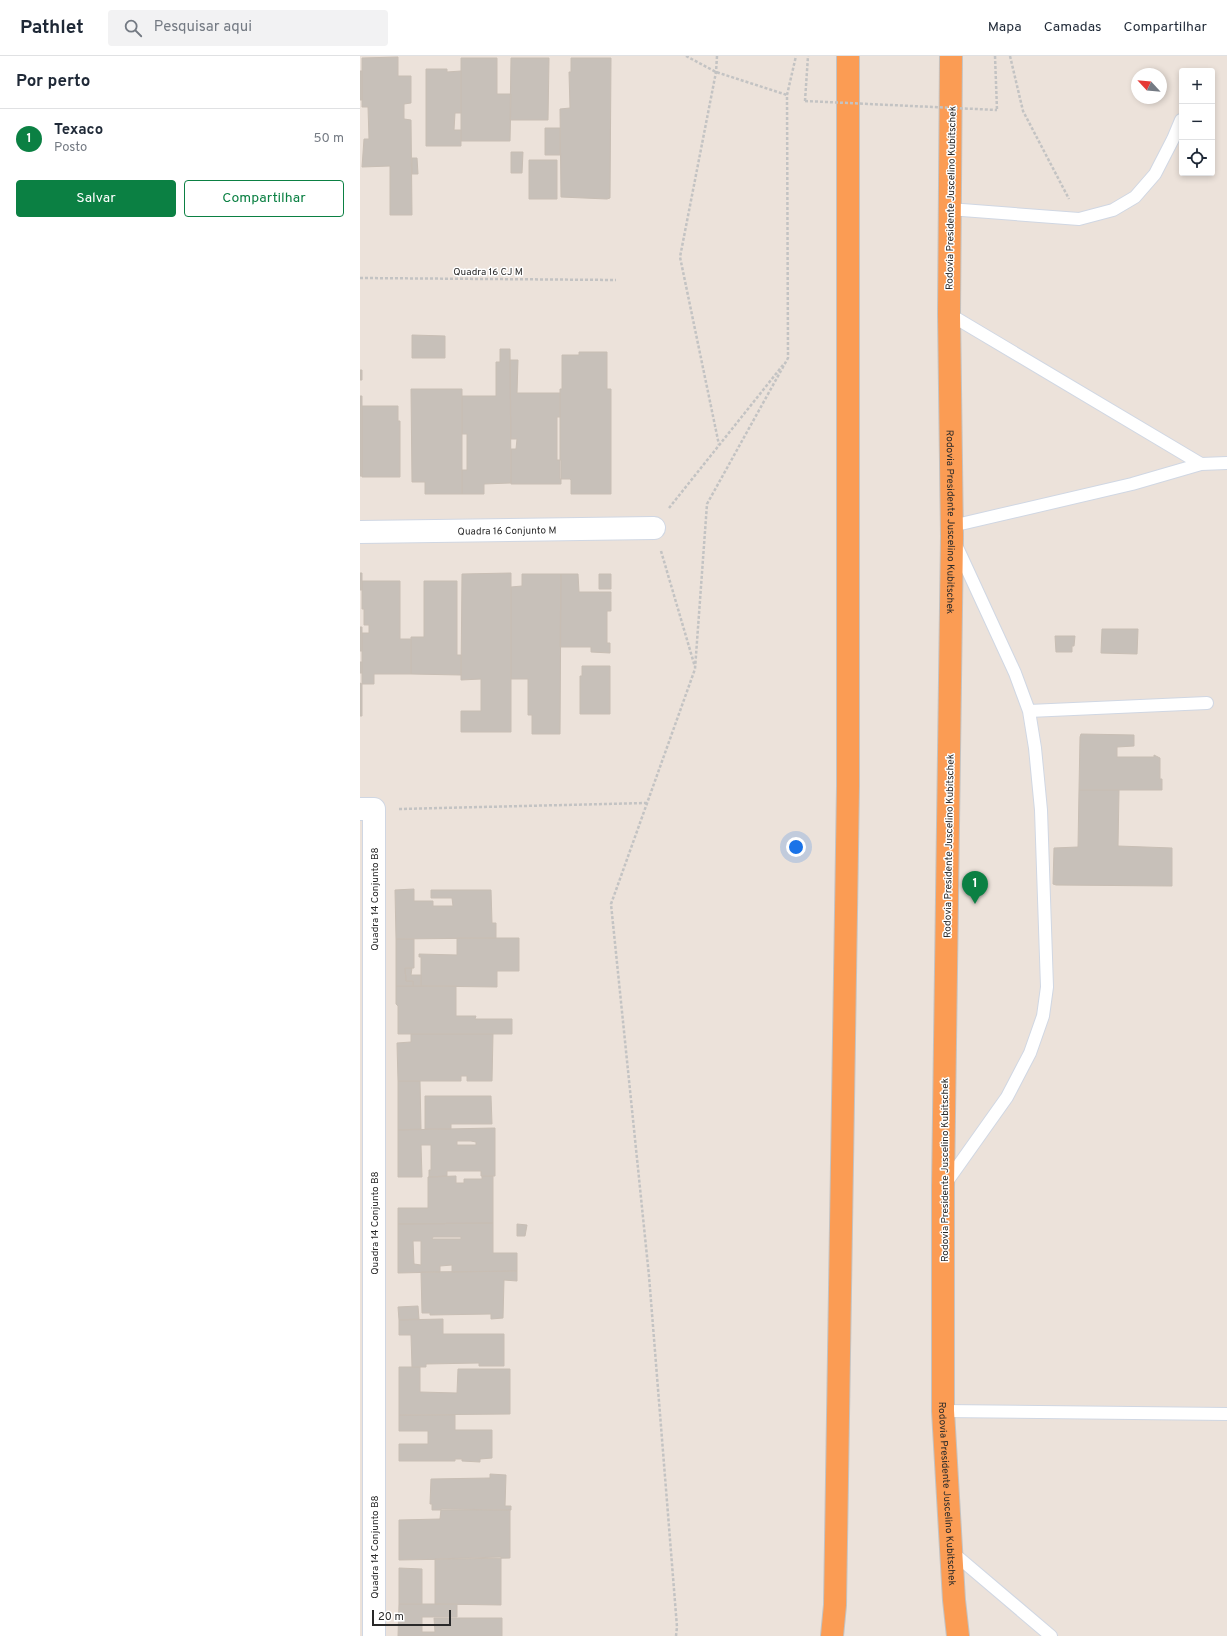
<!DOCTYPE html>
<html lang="pt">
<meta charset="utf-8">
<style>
:root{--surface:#fff;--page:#f2f2f3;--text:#1f2937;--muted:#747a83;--line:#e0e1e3;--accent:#0b8043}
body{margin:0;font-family:Overpass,sans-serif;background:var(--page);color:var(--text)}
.controls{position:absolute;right:12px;top:12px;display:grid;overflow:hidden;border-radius:4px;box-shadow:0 2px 6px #0003}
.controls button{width:36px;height:36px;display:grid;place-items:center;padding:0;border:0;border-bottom:1px solid var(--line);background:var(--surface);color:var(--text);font:20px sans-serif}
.compass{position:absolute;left:771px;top:12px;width:36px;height:36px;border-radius:50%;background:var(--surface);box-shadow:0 2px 6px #0003;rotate:296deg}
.scale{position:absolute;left:12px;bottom:10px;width:79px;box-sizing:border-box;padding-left:4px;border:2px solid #292929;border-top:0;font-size:11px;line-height:14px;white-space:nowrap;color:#292929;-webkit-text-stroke:3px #fff;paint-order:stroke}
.you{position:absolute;left:436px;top:791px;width:14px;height:14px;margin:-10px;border:3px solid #fff;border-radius:50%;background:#1a73e8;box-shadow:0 0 0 6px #1a73e833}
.badge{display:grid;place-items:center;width:26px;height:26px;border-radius:50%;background:var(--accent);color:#fff;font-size:13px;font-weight:700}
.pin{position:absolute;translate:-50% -33px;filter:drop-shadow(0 1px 2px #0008)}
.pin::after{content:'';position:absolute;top:21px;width:14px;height:12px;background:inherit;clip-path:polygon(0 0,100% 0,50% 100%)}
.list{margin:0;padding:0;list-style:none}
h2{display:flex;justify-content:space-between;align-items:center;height:52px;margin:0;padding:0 16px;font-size:17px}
h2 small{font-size:13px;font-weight:400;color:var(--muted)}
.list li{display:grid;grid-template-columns:26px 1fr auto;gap:12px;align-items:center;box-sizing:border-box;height:60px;padding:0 16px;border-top:1px solid var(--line)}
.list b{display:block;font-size:15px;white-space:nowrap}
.list p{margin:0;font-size:13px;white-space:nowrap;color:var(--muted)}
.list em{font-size:13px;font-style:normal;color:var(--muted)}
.actions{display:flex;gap:8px;padding:12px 16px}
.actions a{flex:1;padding:9px 0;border:1px solid var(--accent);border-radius:4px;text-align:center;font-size:14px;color:var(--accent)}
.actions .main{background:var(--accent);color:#fff}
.icon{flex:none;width:22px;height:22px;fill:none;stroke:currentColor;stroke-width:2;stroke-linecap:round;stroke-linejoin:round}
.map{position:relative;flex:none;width:867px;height:1580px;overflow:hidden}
header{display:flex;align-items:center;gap:24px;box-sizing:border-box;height:56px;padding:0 20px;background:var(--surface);border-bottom:1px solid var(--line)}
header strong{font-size:19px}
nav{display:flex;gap:22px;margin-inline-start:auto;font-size:14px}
.search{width:280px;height:36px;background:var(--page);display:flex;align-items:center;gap:10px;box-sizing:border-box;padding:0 14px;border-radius:4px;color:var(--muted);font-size:15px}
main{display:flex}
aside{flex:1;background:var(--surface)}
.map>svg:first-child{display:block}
</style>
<header>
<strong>Pathlet</strong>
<div class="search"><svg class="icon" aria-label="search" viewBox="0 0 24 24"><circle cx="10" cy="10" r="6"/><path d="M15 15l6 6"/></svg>Pesquisar aqui</div>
<nav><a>Mapa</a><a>Camadas</a><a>Compartilhar</a></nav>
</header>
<main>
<aside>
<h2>Por perto<small></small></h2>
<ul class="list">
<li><span class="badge">1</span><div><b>Texaco</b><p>Posto</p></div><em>50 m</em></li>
</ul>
<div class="actions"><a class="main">Salvar</a><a>Compartilhar</a></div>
</aside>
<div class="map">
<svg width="867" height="1580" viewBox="0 0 867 1580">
<rect width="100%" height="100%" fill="#ece2da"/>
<path fill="#c7c0b9" stroke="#c8beb4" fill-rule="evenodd" d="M 38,1 L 38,20 L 51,20 L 51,47 L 44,48 L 44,63 L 51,64 L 52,159 L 30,159 L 30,110 L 2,111 L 4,83 L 9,83 L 8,51 L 2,51 L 2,2 Z
M 101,2 L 137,2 L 137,38 L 151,38 L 150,85 L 101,85 Z
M 151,2 L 189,2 L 188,64 L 150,64 Z
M 211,2 L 251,2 L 250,142 L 247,143 L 201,141 L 200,53 L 210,52 L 209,16 L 211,16 Z
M 66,13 L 87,13 L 87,16 L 101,15 L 101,57 L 95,57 L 94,74 L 101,74 L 101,90 L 66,90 Z
M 0,15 L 2,15 L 2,44 L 0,44 Z
M 185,72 L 200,72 L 200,99 L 185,99 Z
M 151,96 L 163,96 L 162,117 L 151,117 Z
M 52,102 L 57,102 L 58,118 L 52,118 Z
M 169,104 L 197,104 L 197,143 L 169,143 Z
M 52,279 L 85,280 L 85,302 L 52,302 Z
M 140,293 L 150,293 L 151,427 L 124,428 L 124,438 L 102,438 L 102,414 L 107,414 L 107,378 L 102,378 L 102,340 L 136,340 L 136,306 L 140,306 Z
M 219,296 L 247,296 L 247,333 L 251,333 L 251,438 L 211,438 L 211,424 L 210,423 L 200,423 L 200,333 L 202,333 L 202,299 L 219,299 Z
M 150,304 L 158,304 L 157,337 L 200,337 L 200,361 L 197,361 L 197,404 L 201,404 L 201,428 L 151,428 L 151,393 L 156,393 L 157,383 L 151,383 Z
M 0,314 L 2,314 L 2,324 L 0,324 Z
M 51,333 L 102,333 L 102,438 L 65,438 L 65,426 L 52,426 Z
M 0,340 L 2,340 L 2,420 L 0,420 Z
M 2,350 L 38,350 L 38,365 L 40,365 L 40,421 L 2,421 Z
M 0,517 L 2,517 L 2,534 L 0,534 Z
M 151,517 L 151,676 L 101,676 L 101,655 L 121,655 L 121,623 L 101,624 L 102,518 Z
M 162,518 L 201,518 L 200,678 L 172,678 L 172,659 L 168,659 L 168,623 L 151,623 L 151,531 L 162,530 Z
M 201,518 L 218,518 L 219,536 L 251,536 L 251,555 L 247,555 L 247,587 L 250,587 L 250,597 L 231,596 L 231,591 L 200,591 Z
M 239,518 L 251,518 L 251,533 L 239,533 Z
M 2,525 L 40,525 L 40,583 L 51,583 L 51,618 L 14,618 L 14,628 L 2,628 L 2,577 L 9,577 L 9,569 L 4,569 L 4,553 L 2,553 Z
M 64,525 L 97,525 L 97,599 L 101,599 L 101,619 L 51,618 L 51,581 L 64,581 Z
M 0,571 L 2,571 L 2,595 L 0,595 Z
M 742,573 L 778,573 L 777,598 L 741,597 Z
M 695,580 L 715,580 L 714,590 L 712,590 L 712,596 L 696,596 Z
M 0,606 L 2,606 L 2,617 L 0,617 Z
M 222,610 L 250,610 L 250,658 L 220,658 L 220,620 L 222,620 Z
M 0,627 L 2,628 L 2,660 L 0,660 Z
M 721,678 L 774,679 L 774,690 L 757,691 L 757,701 L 794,701 L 794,699 L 800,702 L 800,723 L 802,723 L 802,734 L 719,734 L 720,681 Z
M 719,734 L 759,734 L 758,790 L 812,792 L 812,830 L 696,829 L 693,828 L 694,792 L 718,791 Z
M 54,833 L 54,845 L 73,845 L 73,850 L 93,850 L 92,842 L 71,842 L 71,834 L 131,834 L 132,867 L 136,867 L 136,882 L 36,883 L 35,834 Z
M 97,882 L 159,882 L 159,915 L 137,915 L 137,931 L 61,930 L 61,901 L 59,901 L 59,898 L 97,899 Z
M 36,883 L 54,883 L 54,912 L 45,912 L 46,925 L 53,925 L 53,930 L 36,930 Z
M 45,912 L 52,912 L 51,919 L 61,919 L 61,930 L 53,930 L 53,925 L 46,925 Z
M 36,930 L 96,930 L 96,960 L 116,960 L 115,963 L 152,963 L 152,978 L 38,978 L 38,950 L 36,948 Z
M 51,978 L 133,978 L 132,1025 L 107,1025 L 107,1020 L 101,1020 L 101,1025 L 38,1025 L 37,987 L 51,986 Z
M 38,1025 L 60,1025 L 61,1073 L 38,1074 Z
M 65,1040 L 131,1040 L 132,1068 L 91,1068 L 91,1073 L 65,1073 Z
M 135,1072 L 135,1120 L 121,1120 L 121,1115 L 87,1115 L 87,1120 L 69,1121 L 69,1114 L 71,1114 L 71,1089 L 61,1089 L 62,1121 L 38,1121 L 38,1074 ZM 97,1085 L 111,1085 L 116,1086 L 116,1089 L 97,1089 Z
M 96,1120 L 96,1127 L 104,1127 L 104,1123 L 122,1123 L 122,1120 L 133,1120 L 133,1167 L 38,1168 L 38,1152 L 68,1152 L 68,1121 Z
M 133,1167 L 133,1197 L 157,1197 L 157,1215 L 92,1216 L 92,1209 L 80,1210 L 80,1216 L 38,1217 L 38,1168 ZM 73,1181 L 101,1181 L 101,1183 L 72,1183 ZM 53,1185 L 61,1185 L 61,1209 L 54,1208 Z
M 157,1168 L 167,1169 L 165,1180 L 157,1180 Z
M 157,1215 L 157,1225 L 144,1224 L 143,1262 L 131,1263 L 131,1258 L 70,1259 L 70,1257 L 62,1257 L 61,1216 Z
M 58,1250 L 59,1263 L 39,1264 L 38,1251 Z
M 83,1263 L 83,1278 L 144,1278 L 144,1310 L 119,1310 L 119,1307 L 66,1308 L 66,1311 L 52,1311 L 51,1279 L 39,1279 L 39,1264 Z
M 39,1311 L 60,1311 L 60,1336 L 97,1337 L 98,1313 L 150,1313 L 150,1358 L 39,1359 Z
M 39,1359 L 95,1359 L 95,1374 L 132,1374 L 132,1402 L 120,1403 L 120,1406 L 102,1405 L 102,1403 L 95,1403 L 95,1405 L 39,1405 L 39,1388 L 68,1388 L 68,1375 L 39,1375 Z
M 130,1418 L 146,1419 L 145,1450 L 151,1450 L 151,1454 L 72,1454 L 72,1448 L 70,1448 L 71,1423 L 130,1422 Z
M 81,1453 L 150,1454 L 150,1502 L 39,1504 L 39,1464 L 80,1463 Z
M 141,1501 L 141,1549 L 75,1548 L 75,1503 Z
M 39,1512 L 62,1513 L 62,1548 L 39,1548 Z
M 39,1548 L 97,1548 L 97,1561 L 62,1561 L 62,1576 L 75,1576 L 74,1562 L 142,1562 L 142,1580 L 38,1580 Z"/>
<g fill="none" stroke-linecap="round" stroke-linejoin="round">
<g stroke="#d0d7e3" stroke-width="14">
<path id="service" d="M 589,153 L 719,163 L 753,154 L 775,141 L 795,118 L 813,83 L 821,64
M 589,258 L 841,408
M 592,470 L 772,428 L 841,408 L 867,407
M 669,655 L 847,647
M 586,1127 L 647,1041 L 670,997 L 683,960 L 687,931 L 681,754 L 675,692 L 669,655 L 655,617 L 596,489
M 583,1355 L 867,1358
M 592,1496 L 691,1580"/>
</g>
<g stroke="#d0d7e3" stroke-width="24">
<g id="minor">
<path id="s1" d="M 0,476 L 294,472"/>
<path d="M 0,753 L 14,753 L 14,1580"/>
</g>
</g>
<g stroke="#c3c3c3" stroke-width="24">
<g id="trunk">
<path id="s2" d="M 591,0 L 589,258 L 592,480 L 583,1131 L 583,1355 L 594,1544 L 598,1580"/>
<path d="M 472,1580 L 475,1549 L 488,730 L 488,0"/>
</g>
</g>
<path stroke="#c3c3c3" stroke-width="2.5" stroke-dasharray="3 2" stroke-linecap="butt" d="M 326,0 L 356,16 L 427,39
M 357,0 L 356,16 L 320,201 L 359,389
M 635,0 L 637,54
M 650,0 L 663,55 L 709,143
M 445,45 L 448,0
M 0,222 L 256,224
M 309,452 L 423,309
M 301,495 L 335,611
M 39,753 L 287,747
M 316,1580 L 317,1571 L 289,1220 L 251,848 L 335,613 L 347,448 L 428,302 L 427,39 L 436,0"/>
<use href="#service" stroke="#fff" stroke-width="12"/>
<use href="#minor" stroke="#fff" stroke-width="22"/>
<use href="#trunk" stroke="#fb9c54" stroke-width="22"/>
<path stroke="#c3c3c3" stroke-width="2.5" stroke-dasharray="3 2" stroke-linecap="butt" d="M 445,45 L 637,54"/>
</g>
<g text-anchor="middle" stroke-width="3" stroke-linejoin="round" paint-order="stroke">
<g font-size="10" fill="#292929" stroke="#fff">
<text transform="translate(590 142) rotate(-89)" y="4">Rodovia Presidente Juscelino Kubitschek</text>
<text x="128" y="219">Quadra 16 CJ M</text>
<text dy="4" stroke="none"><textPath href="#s2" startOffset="466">Rodovia Presidente Juscelino Kubitschek</textPath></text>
<text dy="4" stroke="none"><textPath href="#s1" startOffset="147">Quadra 16 Conjunto M</textPath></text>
<text transform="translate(588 790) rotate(-89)" y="4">Rodovia Presidente Juscelino Kubitschek</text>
<text transform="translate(14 843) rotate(-90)" y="4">Quadra 14 Conjunto B8</text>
<text transform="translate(584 1114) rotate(-90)" y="4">Rodovia Presidente Juscelino Kubitschek</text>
<text transform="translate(14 1167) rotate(-90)" y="4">Quadra 14 Conjunto B8</text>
<text dy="4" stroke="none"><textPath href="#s2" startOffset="1438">Rodovia Presidente Juscelino Kubitschek</textPath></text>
<text transform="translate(14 1491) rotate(-90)" y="4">Quadra 14 Conjunto B8</text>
</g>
</g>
</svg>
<div class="controls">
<button>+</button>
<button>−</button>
<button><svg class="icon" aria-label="locate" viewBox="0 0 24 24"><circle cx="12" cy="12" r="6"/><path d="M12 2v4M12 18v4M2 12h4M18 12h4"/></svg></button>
</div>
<svg class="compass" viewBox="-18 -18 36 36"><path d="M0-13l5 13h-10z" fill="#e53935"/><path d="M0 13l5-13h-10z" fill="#747a83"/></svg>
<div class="scale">20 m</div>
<div class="you"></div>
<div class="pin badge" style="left:615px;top:848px">1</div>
</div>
</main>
